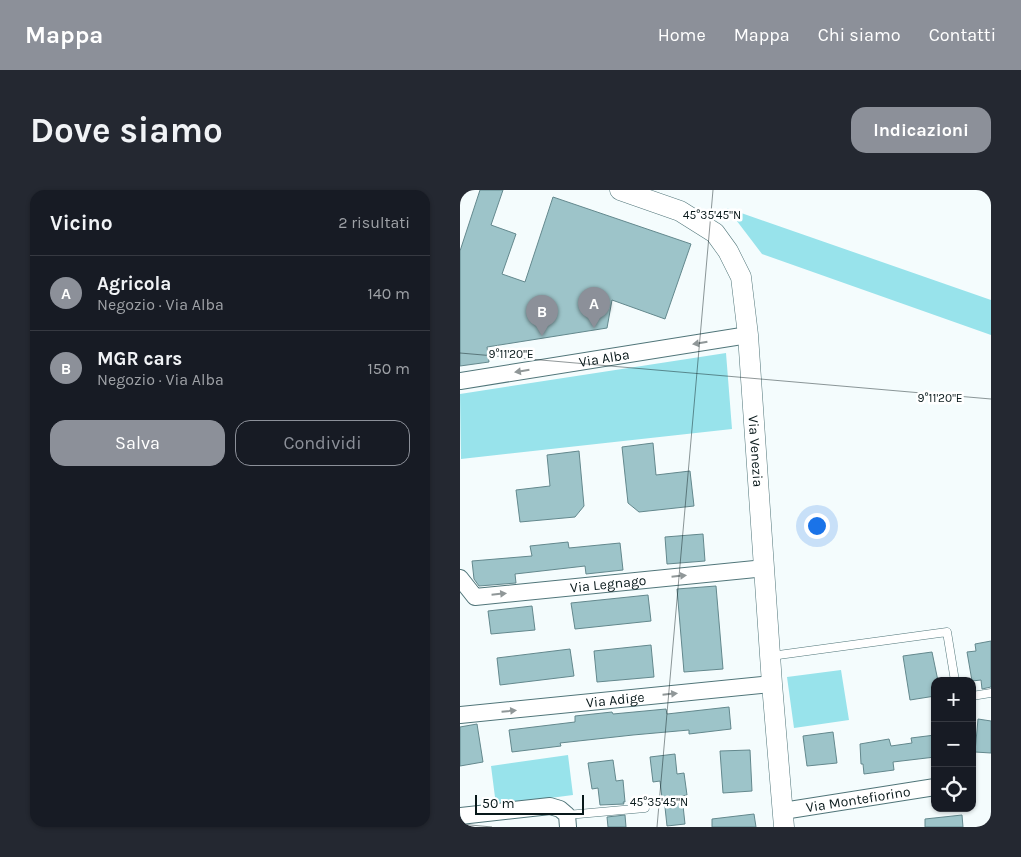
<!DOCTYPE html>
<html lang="it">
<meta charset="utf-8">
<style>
:root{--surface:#171b24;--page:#242831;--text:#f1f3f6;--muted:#9ea1a6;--line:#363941;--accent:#8c9099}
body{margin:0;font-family:Karla,sans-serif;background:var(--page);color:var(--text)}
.controls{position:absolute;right:15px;bottom:15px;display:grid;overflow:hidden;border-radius:10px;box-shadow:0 1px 4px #0004}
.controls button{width:45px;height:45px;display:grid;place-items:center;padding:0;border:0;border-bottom:1px solid var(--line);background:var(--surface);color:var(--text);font:25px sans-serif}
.scale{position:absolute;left:15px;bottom:12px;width:109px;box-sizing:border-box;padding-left:5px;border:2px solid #08181a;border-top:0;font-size:14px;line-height:18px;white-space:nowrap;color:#08181a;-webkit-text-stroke:4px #fff;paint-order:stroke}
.you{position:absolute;left:356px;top:335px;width:18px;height:18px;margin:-12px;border:4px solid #fff;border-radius:50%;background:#1a73e8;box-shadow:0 0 0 8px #1a73e833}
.badge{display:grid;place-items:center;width:32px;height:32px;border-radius:50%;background:var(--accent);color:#fff;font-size:16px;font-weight:700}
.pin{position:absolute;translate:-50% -41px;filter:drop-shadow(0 1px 2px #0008)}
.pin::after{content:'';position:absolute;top:26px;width:18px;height:15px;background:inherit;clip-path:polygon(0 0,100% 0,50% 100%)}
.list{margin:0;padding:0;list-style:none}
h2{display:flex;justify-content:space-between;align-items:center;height:65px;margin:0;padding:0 20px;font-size:21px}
h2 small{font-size:16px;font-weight:400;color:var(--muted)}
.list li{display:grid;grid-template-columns:32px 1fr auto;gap:15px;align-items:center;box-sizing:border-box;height:75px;padding:0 20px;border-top:1px solid var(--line)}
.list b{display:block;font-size:19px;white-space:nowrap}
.list p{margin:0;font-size:16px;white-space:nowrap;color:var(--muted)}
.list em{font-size:16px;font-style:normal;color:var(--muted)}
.actions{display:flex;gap:10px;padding:15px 20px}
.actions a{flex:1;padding:11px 0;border:1px solid var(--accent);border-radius:15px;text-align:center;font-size:18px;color:var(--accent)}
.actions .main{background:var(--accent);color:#fff}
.icon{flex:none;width:28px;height:28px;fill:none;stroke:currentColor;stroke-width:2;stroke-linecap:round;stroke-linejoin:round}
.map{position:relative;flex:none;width:531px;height:637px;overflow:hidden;border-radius:15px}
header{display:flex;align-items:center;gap:30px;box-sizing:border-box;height:70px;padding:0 25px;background:var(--accent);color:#fff}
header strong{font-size:24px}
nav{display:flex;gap:28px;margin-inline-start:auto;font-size:18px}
.intro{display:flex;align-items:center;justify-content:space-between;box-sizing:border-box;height:120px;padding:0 30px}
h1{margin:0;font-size:35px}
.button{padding:12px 22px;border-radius:15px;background:var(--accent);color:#fff;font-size:18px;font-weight:700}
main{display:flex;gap:30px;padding:0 30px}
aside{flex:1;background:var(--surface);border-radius:15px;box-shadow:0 1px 4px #0004}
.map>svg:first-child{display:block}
</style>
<header>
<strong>Mappa</strong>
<nav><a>Home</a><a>Mappa</a><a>Chi siamo</a><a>Contatti</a></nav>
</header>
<div class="intro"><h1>Dove siamo</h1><a class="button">Indicazioni</a></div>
<main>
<aside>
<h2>Vicino<small>2 risultati</small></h2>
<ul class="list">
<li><span class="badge">A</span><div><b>Agricola</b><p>Negozio · Via Alba</p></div><em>140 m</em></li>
<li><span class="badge">B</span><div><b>MGR cars</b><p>Negozio · Via Alba</p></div><em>150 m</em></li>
</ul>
<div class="actions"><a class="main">Salva</a><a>Condividi</a></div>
</aside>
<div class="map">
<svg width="531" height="637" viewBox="0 0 531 637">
<rect width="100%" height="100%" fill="#f4fcfd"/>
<path fill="#98e3eb" d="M 267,18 L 531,110 L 531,145 L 302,64 Z
M 266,163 L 272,239 L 1,269 L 0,204 Z
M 381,480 L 389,530 L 334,538 L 327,487 Z
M 108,565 L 113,605 L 36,615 L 31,576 Z"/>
<path fill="#9dc4c9" stroke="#63888d" d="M 20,0 L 43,0 L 31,35 L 56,44 L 42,84 L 65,92 L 93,7 L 231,54 L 205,129 L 152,110 L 147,138 L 27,157 L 29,172 L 0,176 L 0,61 Z
M 193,253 L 196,285 L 230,281 L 234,316 L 179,322 L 168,313 L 162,257 Z
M 119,261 L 124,316 L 115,327 L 60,332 L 56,300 L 90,296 L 87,265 Z
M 243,344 L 245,371 L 207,374 L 205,347 Z
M 108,352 L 109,358 L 160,353 L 163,380 L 126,384 L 125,376 L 55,384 L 56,393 L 19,396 L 14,389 L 12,371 L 72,366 L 70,356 Z
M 256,396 L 263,479 L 224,482 L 217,399 Z
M 188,405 L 191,431 L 115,439 L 111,413 Z
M 72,416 L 75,440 L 31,444 L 28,421 Z
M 531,451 L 531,497 L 522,499 L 521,490 L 512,491 L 507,462 L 516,461 L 515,454 Z
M 191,455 L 194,487 L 137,492 L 134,461 Z
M 110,459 L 114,486 L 40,495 L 37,468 Z
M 472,462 L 478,491 L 475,491 L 475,506 L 450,510 L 443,466 Z
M 269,517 L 271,539 L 229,544 L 229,540 L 173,545 L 100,553 L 101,556 L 52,562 L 49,540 L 115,532 L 115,526 L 152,522 L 153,524 L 206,519 L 207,524 Z
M 518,529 L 531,531 L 531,563 L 515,562 Z
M 17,534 L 23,572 L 0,576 L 0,537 Z
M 373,542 L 377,573 L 347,576 L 343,546 Z
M 475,545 L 475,567 L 433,572 L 434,580 L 404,584 L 403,574 L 401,574 L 400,554 L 429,549 L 431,556 L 452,553 L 451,548 Z
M 290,560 L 292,601 L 263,603 L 260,561 Z
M 215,564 L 217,584 L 224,583 L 227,605 L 222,606 L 225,634 L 207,636 L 204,608 L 202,608 L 200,591 L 193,592 L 190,567 Z
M 153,570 L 156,591 L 163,590 L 165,612 L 163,612 L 164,614 L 140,615 L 138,598 L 132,599 L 128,573 Z
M 294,624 L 296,637 L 252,637 L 252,629 Z
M 165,625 L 166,637 L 148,637 L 147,627 Z
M 502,625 L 503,637 L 465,637 L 465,629 Z"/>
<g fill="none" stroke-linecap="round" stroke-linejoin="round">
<g stroke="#507579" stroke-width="9">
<path id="service" d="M 311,466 L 487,442 L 495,491
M 512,506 L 531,503
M 107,625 L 185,618"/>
</g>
<g stroke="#507579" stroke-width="18">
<g id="minor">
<path id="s1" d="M 0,191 L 288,145"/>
<path id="s2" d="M 0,388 L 15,407 L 305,378"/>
<path id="s3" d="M 0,525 L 312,494"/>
<path id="s4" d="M 323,621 L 475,597"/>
<path d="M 0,626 L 90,616 L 100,619 L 107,625 L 108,637"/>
</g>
</g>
<g stroke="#507579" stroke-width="21">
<g id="tertiary">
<path id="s5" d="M 160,0 L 220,21 L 255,43 L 268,61 L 281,87 L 288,145 L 312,494 L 324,637"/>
</g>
</g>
<use href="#service" stroke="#fff" stroke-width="8"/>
<use href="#minor" stroke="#fff" stroke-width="16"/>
<use href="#tertiary" stroke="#fff" stroke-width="20"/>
</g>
<defs><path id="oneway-solid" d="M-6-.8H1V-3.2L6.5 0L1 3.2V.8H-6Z" transform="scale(1.25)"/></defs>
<g fill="#909798">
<use href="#oneway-solid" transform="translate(240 153) rotate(171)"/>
<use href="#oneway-solid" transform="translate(62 181) rotate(171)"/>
<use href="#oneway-solid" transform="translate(219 386) rotate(-6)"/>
<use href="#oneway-solid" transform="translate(39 404) rotate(-6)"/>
<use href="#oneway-solid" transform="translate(210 504) rotate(-6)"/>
<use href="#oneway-solid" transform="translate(49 521) rotate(-6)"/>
</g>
<path fill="none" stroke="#08181a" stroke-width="1" stroke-opacity="0.45" d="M 0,163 L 531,209M 0,634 L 32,637M 197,637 L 253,0"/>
<g text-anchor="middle" stroke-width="5" stroke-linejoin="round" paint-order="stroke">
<g font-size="14" fill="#08181a" stroke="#fff">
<text dy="5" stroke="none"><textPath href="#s1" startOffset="146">Via Alba</textPath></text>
<text dy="5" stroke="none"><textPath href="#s5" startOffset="331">Via Venezia</textPath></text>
<text dy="5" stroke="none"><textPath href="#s2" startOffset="158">Via Legnago</textPath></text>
<text dy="5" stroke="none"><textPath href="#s3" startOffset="156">Via Adige</textPath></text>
<text dy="5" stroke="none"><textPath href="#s4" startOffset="76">Via Montefiorino</textPath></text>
</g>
</g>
<g font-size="12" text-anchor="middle" fill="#08181a" stroke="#fff" stroke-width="5" stroke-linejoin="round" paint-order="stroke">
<text x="252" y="29">45°35'45"N</text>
<text x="51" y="168">9°11'20"E</text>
<text x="480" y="212">9°11'20"E</text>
<text x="199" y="616">45°35'45"N</text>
</g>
</svg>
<div class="controls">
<button>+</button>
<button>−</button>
<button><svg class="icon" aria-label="locate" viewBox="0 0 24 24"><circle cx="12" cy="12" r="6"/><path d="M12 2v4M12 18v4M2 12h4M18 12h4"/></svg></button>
</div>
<div class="scale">50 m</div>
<div class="you"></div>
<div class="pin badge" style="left:134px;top:138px">A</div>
<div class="pin badge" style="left:82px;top:146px">B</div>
</div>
</main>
